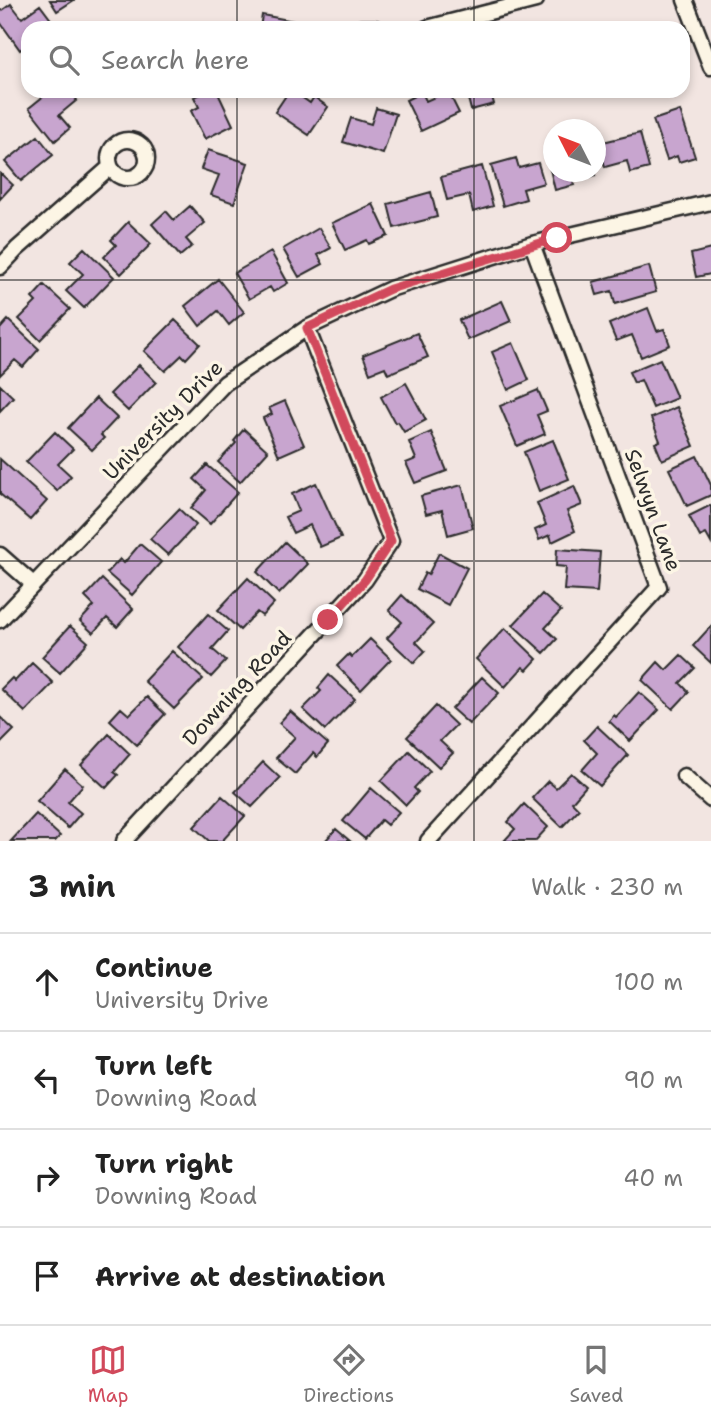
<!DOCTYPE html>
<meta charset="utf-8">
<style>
:root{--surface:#fff;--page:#f2f2f2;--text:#222;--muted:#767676;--line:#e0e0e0;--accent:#d1495b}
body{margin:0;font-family:"Shantell Sans",sans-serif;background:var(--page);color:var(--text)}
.compass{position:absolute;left:543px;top:119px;width:63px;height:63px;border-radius:50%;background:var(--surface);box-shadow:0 4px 10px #0003;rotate:312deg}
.stop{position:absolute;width:21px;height:21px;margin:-16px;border:5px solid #d1495b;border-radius:50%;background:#fff}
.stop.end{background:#d1495b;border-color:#fff;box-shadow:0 2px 7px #0008}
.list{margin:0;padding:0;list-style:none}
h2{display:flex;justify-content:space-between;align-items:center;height:91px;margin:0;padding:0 28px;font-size:30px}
h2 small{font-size:23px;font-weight:400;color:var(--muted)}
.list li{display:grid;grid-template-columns:46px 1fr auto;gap:21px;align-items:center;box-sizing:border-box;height:98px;padding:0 28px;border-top:2px solid var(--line)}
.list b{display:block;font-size:26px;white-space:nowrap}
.list p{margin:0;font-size:23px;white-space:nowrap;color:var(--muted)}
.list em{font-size:23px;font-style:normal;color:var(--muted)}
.icon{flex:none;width:38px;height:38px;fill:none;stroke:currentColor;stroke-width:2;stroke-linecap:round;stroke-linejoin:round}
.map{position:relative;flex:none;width:711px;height:841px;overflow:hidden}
.search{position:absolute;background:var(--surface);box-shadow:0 4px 10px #0003;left:21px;right:21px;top:21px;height:77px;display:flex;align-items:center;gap:18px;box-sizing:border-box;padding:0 24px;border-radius:21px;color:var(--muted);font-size:26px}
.sheet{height:483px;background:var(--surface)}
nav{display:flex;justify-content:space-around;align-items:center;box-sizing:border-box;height:98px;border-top:2px solid var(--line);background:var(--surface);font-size:19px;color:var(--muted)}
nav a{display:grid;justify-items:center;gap:4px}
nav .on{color:var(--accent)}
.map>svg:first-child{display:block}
</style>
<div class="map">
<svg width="711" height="841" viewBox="0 0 711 841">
<rect width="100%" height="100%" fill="#f2e5e1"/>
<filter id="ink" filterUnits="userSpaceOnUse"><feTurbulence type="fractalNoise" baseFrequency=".0143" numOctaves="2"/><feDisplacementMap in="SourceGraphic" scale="14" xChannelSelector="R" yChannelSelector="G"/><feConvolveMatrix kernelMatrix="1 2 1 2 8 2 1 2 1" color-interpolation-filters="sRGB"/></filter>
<g filter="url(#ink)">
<path fill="#c8a5cf" stroke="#2b2b2b" stroke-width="2" d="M 50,0 L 74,0 L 57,11 Z
M 11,4 L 22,18 L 40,5 L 55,25 L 50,28 L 28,28 L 28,44 L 20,50 L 0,22 L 0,12 Z
M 262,15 L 294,21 L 293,28 L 260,28 Z
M 50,91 L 70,91 L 77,100 L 59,115 L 70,128 L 55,141 L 29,108 Z
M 208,91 L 217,91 L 233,125 L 205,139 L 191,111 L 199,107 L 194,97 Z
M 289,91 L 293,91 L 310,103 L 314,97 L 328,107 L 309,135 L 275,112 Z
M 448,91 L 459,113 L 421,131 L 406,100 L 422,92 L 426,101 Z
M 466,91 L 501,91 L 491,93 L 494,104 L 471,110 Z
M 376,108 L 396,114 L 383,154 L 343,142 L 351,118 L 371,124 Z
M 680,111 L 695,157 L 679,162 L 677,156 L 667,160 L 653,120 Z
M 640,133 L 649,168 L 630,173 L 627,161 L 605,167 L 599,143 Z
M 38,136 L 53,155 L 21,181 L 5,162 Z
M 208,150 L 248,163 L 234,203 L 211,195 L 219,175 L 201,169 Z
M 554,155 L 554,172 L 595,172 L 596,175 L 573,181 L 574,185 L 555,190 L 547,157 Z
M 516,158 L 519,168 L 538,163 L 544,183 L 523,189 L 526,199 L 503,206 L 491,165 Z
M 482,166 L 493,206 L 473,212 L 469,195 L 447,200 L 441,177 Z
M 0,173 L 13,185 L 0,199 Z
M 431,192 L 437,217 L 394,228 L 388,204 Z
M 373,204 L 388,236 L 369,244 L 367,240 L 345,250 L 332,223 Z
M 190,206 L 205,223 L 186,239 L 192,246 L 180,256 L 152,224 L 166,211 L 174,220 Z
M 128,222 L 151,244 L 121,274 L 104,257 L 116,245 L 111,240 Z
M 319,228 L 331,248 L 318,255 L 323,264 L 299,277 L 283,249 Z
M 84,248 L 114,277 L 84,308 L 66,291 L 83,274 L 70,262 Z
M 711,249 L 711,274 L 696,277 L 691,254 Z
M 271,252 L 288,283 L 273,292 L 270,287 L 249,299 L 234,273 Z
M 649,266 L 656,292 L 615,304 L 612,291 L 597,295 L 593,282 Z
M 218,279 L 244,312 L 229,325 L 218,311 L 200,326 L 185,306 Z
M 44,285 L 70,309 L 40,340 L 19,319 L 36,302 L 32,298 Z
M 502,301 L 511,321 L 468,340 L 459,320 Z
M 648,308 L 657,331 L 664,329 L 670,345 L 641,357 L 632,335 L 616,341 L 609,324 Z
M 8,320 L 39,349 L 23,367 L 15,360 L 0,375 L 0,329 Z
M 175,320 L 200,344 L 186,359 L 182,355 L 165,371 L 144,351 Z
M 417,333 L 428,357 L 388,374 L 385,367 L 370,373 L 363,355 Z
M 513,343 L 529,380 L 508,390 L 492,352 Z
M 660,359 L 677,398 L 653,408 L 641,380 L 634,383 L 629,372 Z
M 139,365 L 156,382 L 128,411 L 110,394 Z
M 406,383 L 426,420 L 404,432 L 398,422 L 395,423 L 381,397 Z
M 0,385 L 13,397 L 0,411 Z
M 538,390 L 547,411 L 537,415 L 545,434 L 517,446 L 500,406 Z
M 96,398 L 117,418 L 101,435 L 104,438 L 92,450 L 68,428 Z
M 285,401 L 304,445 L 279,456 L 263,418 L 272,414 L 269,408 Z
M 677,407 L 694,446 L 662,460 L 655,443 L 660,441 L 651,418 Z
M 244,429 L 268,451 L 240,482 L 218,462 L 236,443 L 234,441 Z
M 55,432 L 73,449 L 58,464 L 71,476 L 57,491 L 26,462 Z
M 431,432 L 447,471 L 415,483 L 406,463 L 416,459 L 409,442 Z
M 553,440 L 569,479 L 539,491 L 524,452 Z
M 697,456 L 711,485 L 711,495 L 687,506 L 669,469 Z
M 0,459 L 47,501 L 30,520 L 0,494 Z
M 207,465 L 238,492 L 210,524 L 191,508 L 206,490 L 194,479 Z
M 316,483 L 341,538 L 320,547 L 310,525 L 293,533 L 285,517 L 299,511 L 292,494 Z
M 462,485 L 473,528 L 448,535 L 442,510 L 426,514 L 421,496 Z
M 574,486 L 582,505 L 567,511 L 575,531 L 552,542 L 550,535 L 539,540 L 535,530 L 546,525 L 537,503 Z
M 711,505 L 711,543 L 706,534 L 700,537 L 689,516 Z
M 179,509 L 196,525 L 168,555 L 150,539 Z
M 285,542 L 308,564 L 279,594 L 257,572 Z
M 140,544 L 161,562 L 132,595 L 107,573 L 120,559 L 124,563 Z
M 557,549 L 600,552 L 597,592 L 564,590 L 566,567 L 556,566 Z
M 439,553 L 467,568 L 448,605 L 417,589 L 425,573 L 428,575 Z
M 248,578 L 274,603 L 262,616 L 257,612 L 240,630 L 218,610 Z
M 102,579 L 133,609 L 117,627 L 107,618 L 93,633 L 80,621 L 94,606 L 85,597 Z
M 542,594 L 561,611 L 545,628 L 557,639 L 544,653 L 513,625 Z
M 402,595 L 433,624 L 416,642 L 425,651 L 414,663 L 387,638 L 402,622 L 389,610 Z
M 208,614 L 228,631 L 212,649 L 226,661 L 211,677 L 178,647 Z
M 70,626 L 88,642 L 60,673 L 42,657 Z
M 711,626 L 711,663 L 693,646 Z
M 505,628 L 537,659 L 527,670 L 523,667 L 505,687 L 476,659 Z
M 370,639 L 391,659 L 361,690 L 337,666 L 349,654 L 352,657 Z
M 172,651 L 203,679 L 174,709 L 144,681 Z
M 681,655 L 695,668 L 680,683 L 689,692 L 673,709 L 642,680 L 658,662 L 666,670 Z
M 32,663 L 53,683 L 25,712 L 1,689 L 12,678 L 15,681 Z
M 329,675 L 355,699 L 325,730 L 303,709 L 321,691 L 318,688 Z
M 482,677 L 499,693 L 469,724 L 452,709 Z
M 639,692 L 659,710 L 630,741 L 609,721 L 614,715 L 616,717 Z
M 147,697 L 165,714 L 137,745 L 110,720 L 121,708 L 129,715 Z
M 436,706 L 456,725 L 440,741 L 453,753 L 439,767 L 407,737 Z
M 290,711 L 328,744 L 317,757 L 313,753 L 295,774 L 276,758 L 295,737 L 279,723 Z
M 0,717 L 14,730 L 0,744 Z
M 597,726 L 628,755 L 600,786 L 582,770 L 597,753 L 584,740 Z
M 109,734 L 130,754 L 114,772 L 118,775 L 106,788 L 81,765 Z
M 409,751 L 430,771 L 414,788 L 418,792 L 406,805 L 381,781 Z
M 263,762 L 280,778 L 252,807 L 235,792 Z
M 65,769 L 83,785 L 68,802 L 81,813 L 68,828 L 37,801 Z
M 571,773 L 586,786 L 572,802 L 579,809 L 562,827 L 532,798 L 548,781 L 556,788 Z
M 371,788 L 399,812 L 387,825 L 381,820 L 365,839 L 343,821 Z
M 222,796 L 245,816 L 222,841 L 209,841 L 194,827 Z
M 524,804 L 548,827 L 535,841 L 504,841 L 515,829 L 508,822 Z
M 36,814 L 60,836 L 55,841 L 11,841 Z
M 336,829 L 350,841 L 325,841 Z"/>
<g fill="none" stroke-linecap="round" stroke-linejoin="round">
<g stroke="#2b2b2b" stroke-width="19">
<path id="minor" d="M 685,0 L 711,67
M 360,28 L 375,28
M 427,28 L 536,0
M109 159a19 19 0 1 1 38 0a19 19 0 1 1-38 0Z
M 0,267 L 17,249 L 110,167
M 0,555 L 33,584
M 0,620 L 225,383 L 307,328 L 390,289 L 532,244 L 711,202
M 684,776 L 711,800
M 124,841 L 365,580 L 391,541 L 307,328
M 428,841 L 659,587 L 532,244"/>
</g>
<use href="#minor" stroke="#fcf5e5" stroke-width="14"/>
</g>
</g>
<g fill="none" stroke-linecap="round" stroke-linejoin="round" filter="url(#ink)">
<path stroke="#d1495b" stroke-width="9" d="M 328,620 L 365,580 L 391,541 L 307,328 L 390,289 L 557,238"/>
</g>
<path fill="none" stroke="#2b2b2b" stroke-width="2" stroke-opacity="0.55" d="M 237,0 L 237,28M 474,0 L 474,28M 237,91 L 237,841M 474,91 L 474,841M 0,280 L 711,280M 0,561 L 711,561"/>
<g text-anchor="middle" stroke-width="7" stroke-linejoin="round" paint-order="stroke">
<g font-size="21" fill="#2b2b2b" stroke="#fcf5e5">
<text transform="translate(163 420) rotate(-45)" y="7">University Drive</text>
<text transform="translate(653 510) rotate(70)" y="7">Selwyn Lane</text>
<text transform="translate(237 688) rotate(-47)" y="7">Downing Road</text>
</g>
</g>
</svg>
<svg class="compass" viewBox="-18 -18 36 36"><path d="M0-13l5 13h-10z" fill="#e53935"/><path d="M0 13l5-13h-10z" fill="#767676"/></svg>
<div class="stop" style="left:557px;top:238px"></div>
<div class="stop end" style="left:328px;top:620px"></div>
<div class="search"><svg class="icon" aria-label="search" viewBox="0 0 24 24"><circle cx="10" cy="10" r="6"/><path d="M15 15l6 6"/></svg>Search here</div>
</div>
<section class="sheet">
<h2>3 min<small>Walk · 230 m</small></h2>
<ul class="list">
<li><svg class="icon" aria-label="ahead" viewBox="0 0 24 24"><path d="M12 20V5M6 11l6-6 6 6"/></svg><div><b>Continue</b><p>University Drive</p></div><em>100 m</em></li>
<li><svg class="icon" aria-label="left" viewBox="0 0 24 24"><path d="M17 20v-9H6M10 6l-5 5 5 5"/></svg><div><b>Turn left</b><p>Downing Road</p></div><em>90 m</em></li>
<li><svg class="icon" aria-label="right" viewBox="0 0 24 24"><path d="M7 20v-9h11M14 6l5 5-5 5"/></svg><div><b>Turn right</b><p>Downing Road</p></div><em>40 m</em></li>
<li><svg class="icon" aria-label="arrive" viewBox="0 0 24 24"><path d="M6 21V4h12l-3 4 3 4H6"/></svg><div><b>Arrive at destination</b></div></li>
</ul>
</section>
<nav>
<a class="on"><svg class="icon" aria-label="map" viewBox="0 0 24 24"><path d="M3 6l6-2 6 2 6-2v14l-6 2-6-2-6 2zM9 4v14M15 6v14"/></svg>Map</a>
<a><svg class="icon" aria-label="directions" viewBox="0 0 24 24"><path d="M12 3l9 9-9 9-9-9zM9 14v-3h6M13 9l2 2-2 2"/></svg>Directions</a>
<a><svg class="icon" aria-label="saved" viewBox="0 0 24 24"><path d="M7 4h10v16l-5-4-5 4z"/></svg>Saved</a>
</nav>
